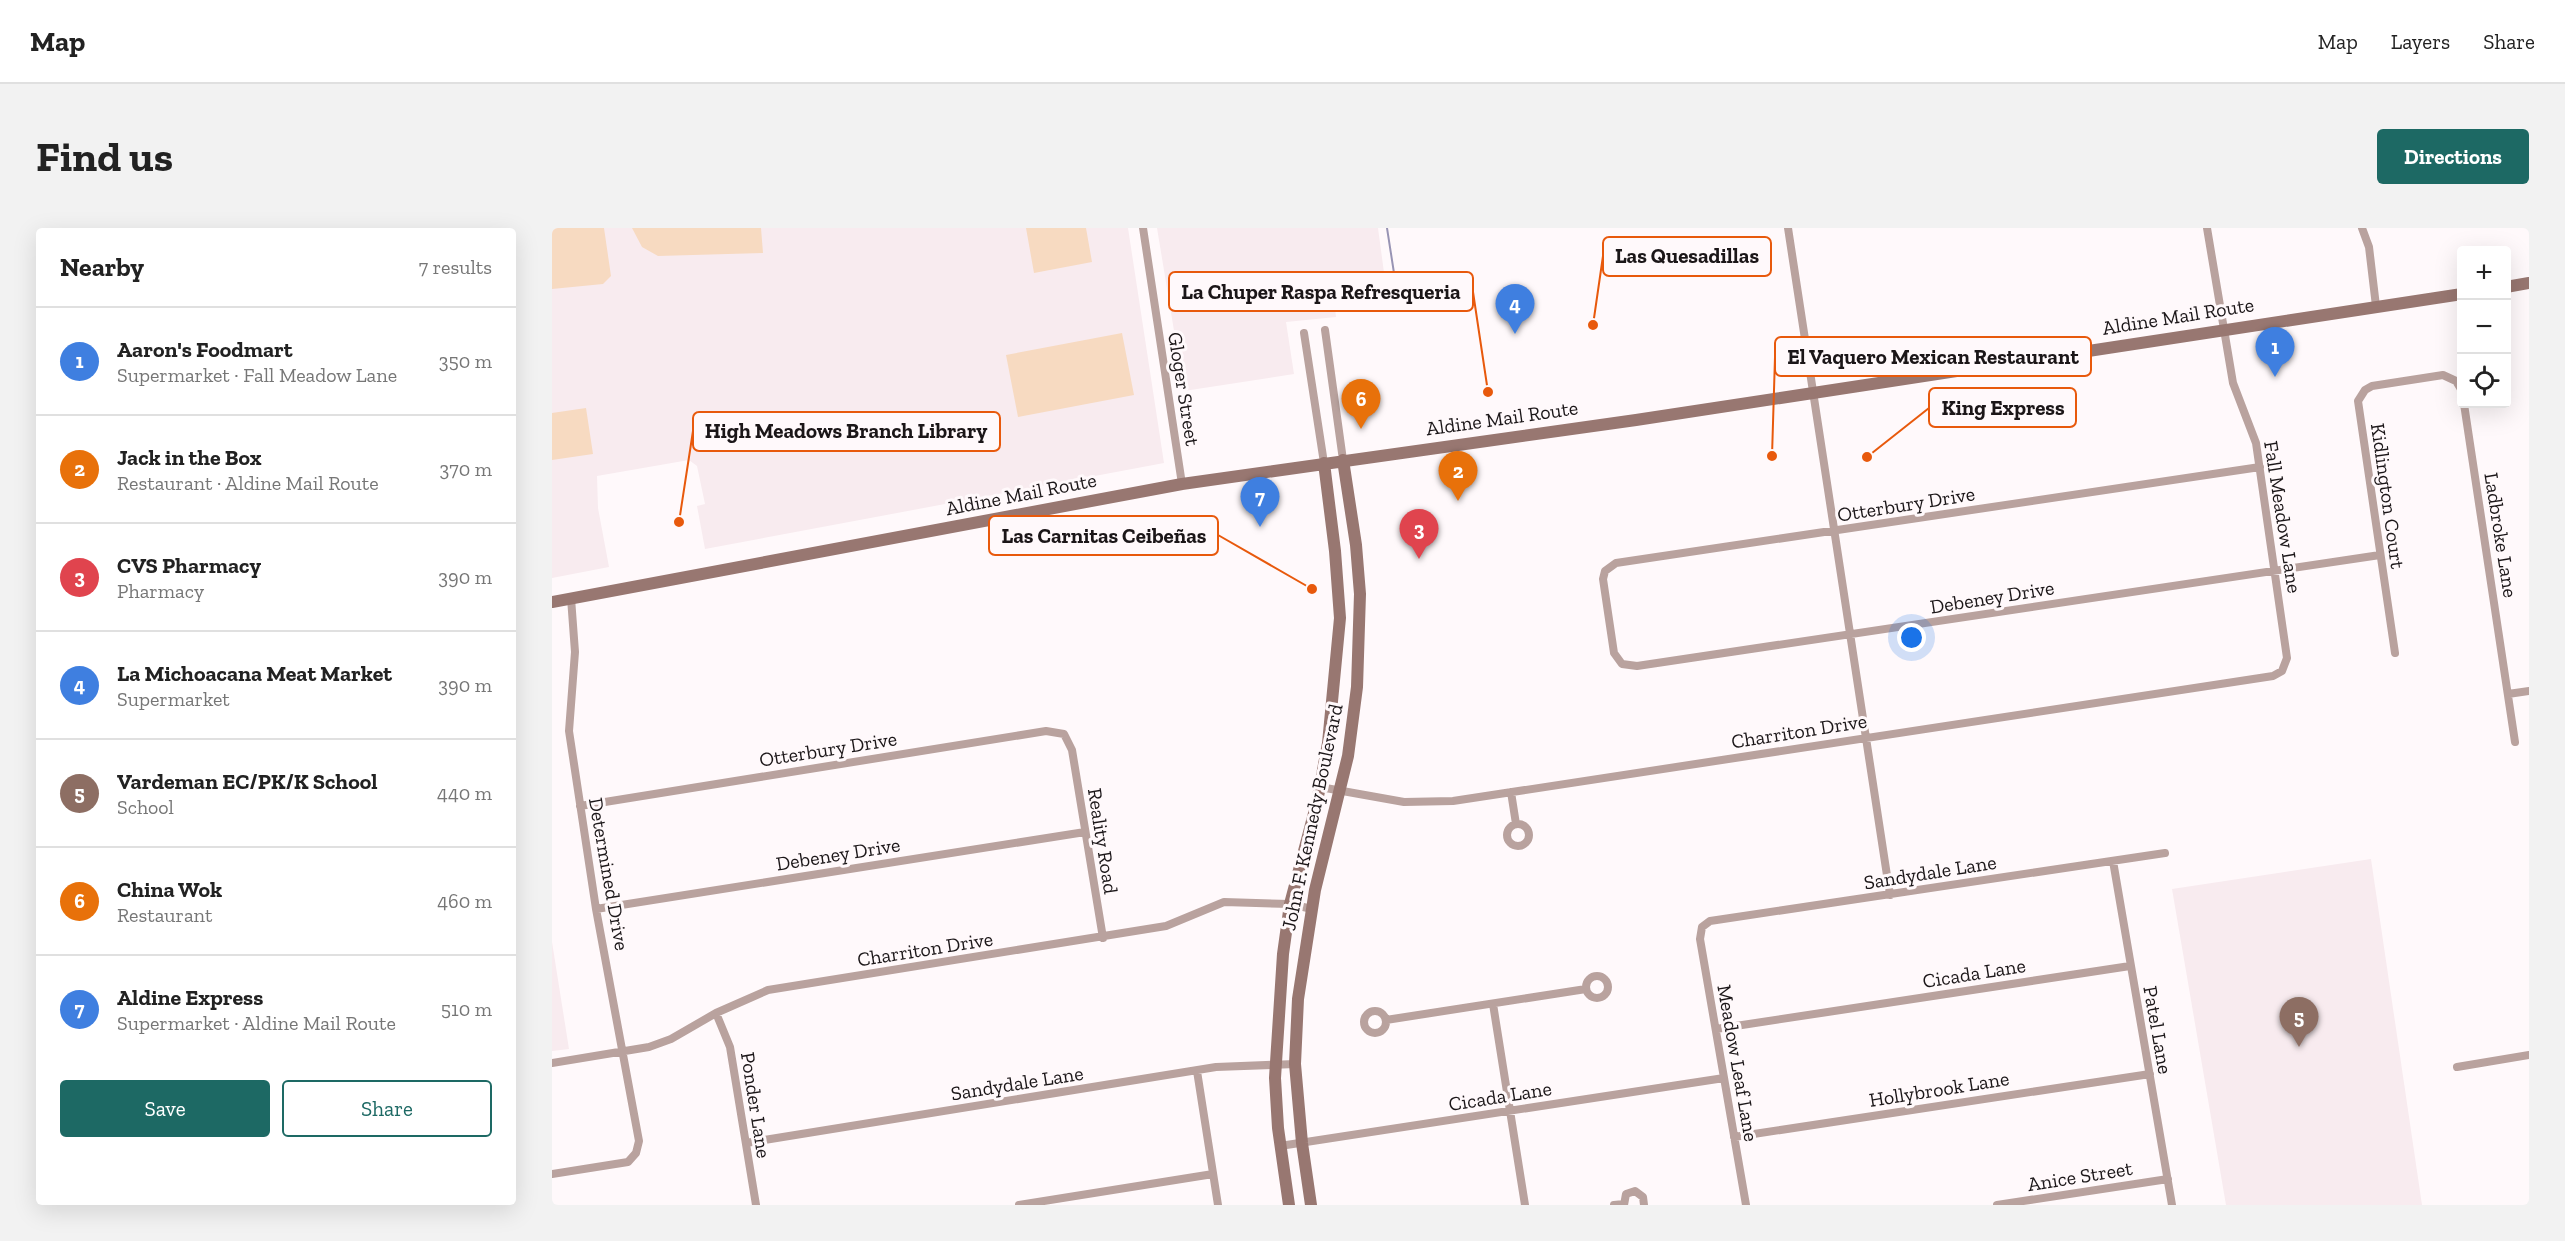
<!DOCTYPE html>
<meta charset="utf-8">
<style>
:root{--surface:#fff;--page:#f2f2f2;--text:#222;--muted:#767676;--line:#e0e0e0;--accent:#1d6964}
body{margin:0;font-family:"Zilla Slab",serif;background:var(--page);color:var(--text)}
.controls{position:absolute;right:18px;top:18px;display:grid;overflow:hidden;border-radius:6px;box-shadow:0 6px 24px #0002}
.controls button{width:54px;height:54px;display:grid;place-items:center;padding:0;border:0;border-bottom:2px solid var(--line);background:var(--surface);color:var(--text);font:30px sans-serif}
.you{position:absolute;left:1360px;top:410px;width:21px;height:21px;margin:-15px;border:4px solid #fff;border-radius:50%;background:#1a73e8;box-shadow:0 0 0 9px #1a73e833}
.badge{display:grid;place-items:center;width:39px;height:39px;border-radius:50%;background:var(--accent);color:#fff;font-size:20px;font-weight:700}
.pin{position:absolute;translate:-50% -50px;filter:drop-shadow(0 2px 3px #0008)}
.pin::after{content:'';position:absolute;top:32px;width:21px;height:18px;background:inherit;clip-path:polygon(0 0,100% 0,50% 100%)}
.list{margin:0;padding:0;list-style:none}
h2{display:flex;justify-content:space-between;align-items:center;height:78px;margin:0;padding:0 24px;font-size:26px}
h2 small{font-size:20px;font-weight:400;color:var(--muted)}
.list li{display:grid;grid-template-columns:39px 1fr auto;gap:18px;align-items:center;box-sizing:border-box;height:108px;padding:0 24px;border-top:2px solid var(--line)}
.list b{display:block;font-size:22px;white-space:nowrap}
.list p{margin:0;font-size:20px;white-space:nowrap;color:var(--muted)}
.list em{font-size:20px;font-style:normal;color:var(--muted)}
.actions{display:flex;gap:12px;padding:18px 24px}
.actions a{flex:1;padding:14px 0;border:2px solid var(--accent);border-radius:6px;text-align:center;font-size:21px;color:var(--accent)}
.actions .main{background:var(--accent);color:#fff}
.icon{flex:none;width:33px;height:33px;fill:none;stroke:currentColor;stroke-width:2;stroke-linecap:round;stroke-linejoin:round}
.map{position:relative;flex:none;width:1977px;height:977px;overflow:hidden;border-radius:6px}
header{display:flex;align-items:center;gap:36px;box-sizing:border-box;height:84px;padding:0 30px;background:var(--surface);border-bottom:2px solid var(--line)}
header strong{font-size:28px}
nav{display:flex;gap:33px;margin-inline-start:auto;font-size:21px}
.intro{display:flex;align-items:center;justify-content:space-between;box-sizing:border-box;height:144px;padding:0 36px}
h1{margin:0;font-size:42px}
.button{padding:15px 27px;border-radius:6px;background:var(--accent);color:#fff;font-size:21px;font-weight:700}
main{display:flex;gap:36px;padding:0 36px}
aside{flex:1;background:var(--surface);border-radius:6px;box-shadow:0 6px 24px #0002}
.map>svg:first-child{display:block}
</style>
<header>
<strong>Map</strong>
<nav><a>Map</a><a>Layers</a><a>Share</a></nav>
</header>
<div class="intro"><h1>Find us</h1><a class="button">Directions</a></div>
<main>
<aside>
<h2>Nearby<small>7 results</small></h2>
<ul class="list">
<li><span class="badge" style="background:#3f7fe0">1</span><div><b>Aaron's Foodmart</b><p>Supermarket · Fall Meadow Lane</p></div><em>350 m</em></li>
<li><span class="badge" style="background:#e8710a">2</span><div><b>Jack in the Box</b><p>Restaurant · Aldine Mail Route</p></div><em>370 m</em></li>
<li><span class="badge" style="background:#e0444e">3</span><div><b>CVS Pharmacy</b><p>Pharmacy</p></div><em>390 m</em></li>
<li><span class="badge" style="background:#3f7fe0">4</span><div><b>La Michoacana Meat Market</b><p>Supermarket</p></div><em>390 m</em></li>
<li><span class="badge" style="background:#8d6e63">5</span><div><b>Vardeman EC/PK/K School</b><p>School</p></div><em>440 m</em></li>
<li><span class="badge" style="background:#e8710a">6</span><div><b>China Wok</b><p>Restaurant</p></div><em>460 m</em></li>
<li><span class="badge" style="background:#3f7fe0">7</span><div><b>Aldine Express</b><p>Supermarket · Aldine Mail Route</p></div><em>510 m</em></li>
</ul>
<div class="actions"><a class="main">Save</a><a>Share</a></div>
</aside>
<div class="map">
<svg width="1977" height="977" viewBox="0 0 1977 977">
<rect width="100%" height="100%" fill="#fff9fb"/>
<path fill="#f8ebef" d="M 0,0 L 576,0 L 612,235 L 153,321 L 145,278 L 153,276 L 145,238 L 137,232 L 45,248 L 46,280 L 57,339 L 0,350 Z
M 605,0 L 826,0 L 833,52 L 781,61 L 784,89 L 734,94 L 742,146 L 632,163 Z
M 1819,631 L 1870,977 L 1674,977 L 1620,661 Z
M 0,714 L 17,821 L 0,823 Z"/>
<path fill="#f7dac1" d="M 0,0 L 52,0 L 59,48 L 51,56 L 0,61 Z
M 80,0 L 209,0 L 211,25 L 106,28 L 90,19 Z
M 474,0 L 534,0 L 540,34 L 482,45 Z
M 570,105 L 582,167 L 466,189 L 454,127 Z
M 34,180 L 41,226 L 0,232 L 0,185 Z"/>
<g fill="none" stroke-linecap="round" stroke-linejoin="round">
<path stroke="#9894b4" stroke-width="2" d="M 835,0 L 842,45"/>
<path stroke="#b9a29e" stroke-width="8" d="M 591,0 L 630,256
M 1236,0 L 1338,667
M 1810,0 L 1817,19 L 1824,78
M 773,102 L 791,232
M 752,105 L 772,235
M 1912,176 L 1963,514
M 1708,239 L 1064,335 L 1053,343 L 1051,351 L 1062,425 L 1070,436 L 1085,438 L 1828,327
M 1843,425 L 1806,173 L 1813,162 L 1820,158 L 1891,147 L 1904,153 L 1910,163
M 1956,466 L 1977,463
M 768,559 L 852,574 L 901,573 L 1721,448 L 1730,443 L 1735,430 L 1704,215 L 1681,155 L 1655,0
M 959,564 L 964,596
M 28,578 L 494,503 L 512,506 L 520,522 L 551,710
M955 607a11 11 0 1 1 22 0a11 11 0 1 1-22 0Z
M 1561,633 L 1620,977
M 44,681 L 533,604
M1034 759a11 11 0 1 1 22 0a11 11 0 1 1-22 0Z
M 941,776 L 973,977
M812 794a11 11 0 1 1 22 0a11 11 0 1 1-22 0Z
M 164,785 L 178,819 L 204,977
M 834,792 L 1034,761
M 1164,801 L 1578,738
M 0,835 L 97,819 L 119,811 L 164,785 L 216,762 L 614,698 L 672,674 L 738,676 L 760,681
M 1905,839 L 1977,827
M 645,843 L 666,977
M 1182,909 L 1598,846
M 194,915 L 664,839 L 743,836
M 728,918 L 1172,850
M 0,946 L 76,934 L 84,925 L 87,913 L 44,681 L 17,503 L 23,424 L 19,370
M 467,977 L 661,946
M 1062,977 L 1072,976
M 1072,977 L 1074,966 L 1083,963 L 1091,969 L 1092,977
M 1194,977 L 1148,711 L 1150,699 L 1158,693 L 1613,625
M 1445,977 L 1616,951"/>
<path stroke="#987771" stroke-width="12" d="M 1954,59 L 1977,55
M 0,374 L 630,256 L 1084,192 L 1910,66
M 737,977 L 726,900 L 723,850 L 731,726 L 738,676 L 765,574 L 776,515 L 788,390 L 783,323 L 772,235
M 759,977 L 750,915 L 743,836 L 746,771 L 763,662 L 796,528 L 805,459 L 808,366 L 804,317 L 791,232"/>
</g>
<g text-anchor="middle" stroke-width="6" stroke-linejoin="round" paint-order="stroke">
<g font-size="20" fill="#1b1618" stroke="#fff9fb">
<text transform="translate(1626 88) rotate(-9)" y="7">Aldine Mail Route</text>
<text transform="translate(632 161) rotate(81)" y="7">Gloger Street</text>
<text transform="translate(950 190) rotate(-8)" y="7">Aldine Mail Route</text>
<text transform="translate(469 266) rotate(-11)" y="7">Aldine Mail Route</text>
<text transform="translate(1836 268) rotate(82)" y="7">Kidlington Court</text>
<text transform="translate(1354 276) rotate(-9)" y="7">Otterbury Drive</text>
<text transform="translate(1731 289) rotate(81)" y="7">Fall Meadow Lane</text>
<text transform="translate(1949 307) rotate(81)" y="7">Ladbroke Lane</text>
<text transform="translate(1440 369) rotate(-9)" y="7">Debeney Drive</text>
<text transform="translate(1247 503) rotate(-9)" y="7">Charriton Drive</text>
<text transform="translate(276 521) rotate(-9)" y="7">Otterbury Drive</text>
<text transform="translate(760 589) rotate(-78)" y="7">John F. Kennedy Boulevard</text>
<text transform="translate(551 613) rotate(81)" y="7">Reality Road</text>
<text transform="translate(286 626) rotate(-9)" y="7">Debeney Drive</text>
<text transform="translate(1378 644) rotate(-9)" y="7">Sandydale Lane</text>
<text transform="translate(57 646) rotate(80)" y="7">Determined Drive</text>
<text transform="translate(373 721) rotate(-9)" y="7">Charriton Drive</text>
<text transform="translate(1422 745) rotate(-9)" y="7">Cicada Lane</text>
<text transform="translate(1606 802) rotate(80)" y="7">Patel Lane</text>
<text transform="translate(1186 835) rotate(80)" y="7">Meadow Leaf Lane</text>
<text transform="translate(465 855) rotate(-9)" y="7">Sandydale Lane</text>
<text transform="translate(1387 861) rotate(-9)" y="7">Hollybrook Lane</text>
<text transform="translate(948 868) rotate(-9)" y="7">Cicada Lane</text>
<text transform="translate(204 877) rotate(81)" y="7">Ponder Lane</text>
<text transform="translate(1528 948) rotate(-9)" y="7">Anice Street</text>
</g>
</g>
<path fill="none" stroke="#e8590c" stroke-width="2" d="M1041 97L1051 28M936 164L921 64M1220 228L1223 129M1315 229L1377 180M127 294L141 203M760 361L666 307"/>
<g fill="#e8590c" stroke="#fff9fb" stroke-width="2">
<circle cx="1041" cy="97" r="6"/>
<circle cx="936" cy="164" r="6"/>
<circle cx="1220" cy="228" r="6"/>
<circle cx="1315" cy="229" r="6"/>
<circle cx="127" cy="294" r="6"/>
<circle cx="760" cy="361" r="6"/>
</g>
<g fill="#fff9fb" stroke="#e8590c" stroke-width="2">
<rect x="1051" y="9" width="168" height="39" rx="6"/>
<rect x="617" y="44" width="304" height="39" rx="6"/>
<rect x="1223" y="109" width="316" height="39" rx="6"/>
<rect x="1377" y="160" width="147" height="39" rx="6"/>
<rect x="141" y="184" width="307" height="39" rx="6"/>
<rect x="437" y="288" width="229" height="39" rx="6"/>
</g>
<g font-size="21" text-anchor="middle" font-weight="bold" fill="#1b1618">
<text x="1135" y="35">Las Quesadillas</text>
<text x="769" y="71">La Chuper Raspa Refresqueria</text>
<text x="1381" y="136">El Vaquero Mexican Restaurant</text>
<text x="1451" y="187">King Express</text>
<text x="294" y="210">High Meadows Branch Library</text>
<text x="552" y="315">Las Carnitas Ceibeñas</text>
</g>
</svg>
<div class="controls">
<button>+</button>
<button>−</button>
<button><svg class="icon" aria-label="locate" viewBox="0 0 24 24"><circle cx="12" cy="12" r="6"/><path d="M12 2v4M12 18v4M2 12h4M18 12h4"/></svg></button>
</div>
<div class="you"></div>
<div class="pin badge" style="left:1723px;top:149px;background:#3f7fe0">1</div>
<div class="pin badge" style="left:906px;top:273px;background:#e8710a">2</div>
<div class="pin badge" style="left:867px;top:331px;background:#e0444e">3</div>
<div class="pin badge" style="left:963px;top:106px;background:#3f7fe0">4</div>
<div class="pin badge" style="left:1747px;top:819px;background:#8d6e63">5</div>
<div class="pin badge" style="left:809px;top:201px;background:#e8710a">6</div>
<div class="pin badge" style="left:708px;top:299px;background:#3f7fe0">7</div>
</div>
</main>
